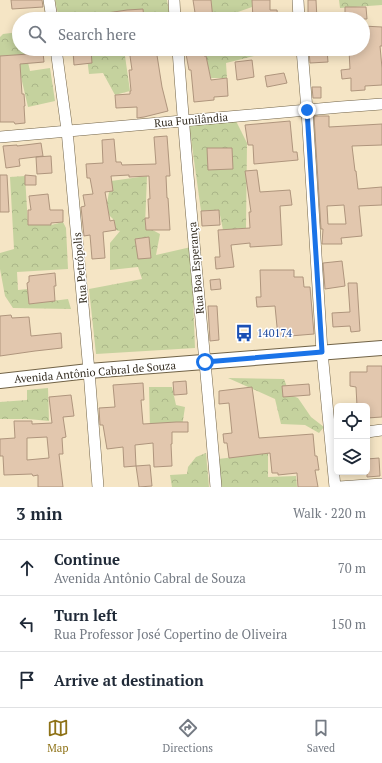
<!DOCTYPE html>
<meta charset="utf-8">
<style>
:root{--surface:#fff;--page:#f6f6f7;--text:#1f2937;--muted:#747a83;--line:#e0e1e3;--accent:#8e7216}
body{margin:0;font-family:"PT Serif",serif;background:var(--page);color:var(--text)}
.controls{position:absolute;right:12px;bottom:12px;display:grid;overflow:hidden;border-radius:6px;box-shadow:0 2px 10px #0003}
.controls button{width:36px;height:36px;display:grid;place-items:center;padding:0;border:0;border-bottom:1px solid var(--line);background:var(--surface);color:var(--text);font:20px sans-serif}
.stop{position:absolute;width:12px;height:12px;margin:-9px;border:3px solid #1a73e8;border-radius:50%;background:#fff}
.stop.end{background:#1a73e8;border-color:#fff;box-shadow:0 1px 4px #0008}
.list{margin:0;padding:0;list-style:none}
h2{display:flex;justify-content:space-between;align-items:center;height:52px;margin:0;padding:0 16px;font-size:17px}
h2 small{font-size:13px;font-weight:400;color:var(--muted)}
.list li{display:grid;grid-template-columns:26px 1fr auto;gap:12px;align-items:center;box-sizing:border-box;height:56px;padding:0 16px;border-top:1px solid var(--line)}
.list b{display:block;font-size:15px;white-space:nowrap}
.list p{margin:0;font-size:13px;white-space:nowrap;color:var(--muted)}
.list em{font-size:13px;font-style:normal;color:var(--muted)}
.icon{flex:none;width:22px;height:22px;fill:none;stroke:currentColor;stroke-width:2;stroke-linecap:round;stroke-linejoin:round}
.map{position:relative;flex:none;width:382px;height:487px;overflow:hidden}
.search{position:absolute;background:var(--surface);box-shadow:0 2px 10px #0003;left:12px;right:12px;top:12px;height:44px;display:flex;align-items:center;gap:10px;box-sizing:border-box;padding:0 14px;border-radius:22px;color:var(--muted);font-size:15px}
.sheet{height:220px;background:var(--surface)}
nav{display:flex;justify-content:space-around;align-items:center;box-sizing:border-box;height:56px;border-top:1px solid var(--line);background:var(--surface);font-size:11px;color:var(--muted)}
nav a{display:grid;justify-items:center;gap:2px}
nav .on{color:var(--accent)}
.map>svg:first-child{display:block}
</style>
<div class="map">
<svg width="382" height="487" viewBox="0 0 382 487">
<defs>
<pattern id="forest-crowns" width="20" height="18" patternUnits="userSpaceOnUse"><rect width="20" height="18" fill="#c5d29e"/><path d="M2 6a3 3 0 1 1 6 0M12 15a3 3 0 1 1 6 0" fill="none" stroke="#aab588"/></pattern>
</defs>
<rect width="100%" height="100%" fill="#f5e5c5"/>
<path fill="url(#forest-crowns)" d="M 55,0 L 167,0 L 170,19 L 59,19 Z
M 208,0 L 252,0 L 252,7 L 235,13 L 236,19 L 211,19 Z
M 339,0 L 382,0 L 382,5 L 340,8 Z
M 19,32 L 19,49 L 52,49 L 52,50 L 26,54 L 30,71 L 50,68 L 55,101 L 28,107 L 21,77 L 0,76 L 0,37 L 3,34 Z
M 86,49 L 124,49 L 130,91 L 115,95 L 103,73 L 89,74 Z
M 203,49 L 282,49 L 226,63 L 227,78 L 211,78 Z
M 236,121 L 247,143 L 246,228 L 223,230 L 219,210 L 201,211 L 189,124 Z
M 25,176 L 28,225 L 51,225 L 63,222 L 66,228 L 68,269 L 17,272 L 18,290 L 28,289 L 29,304 L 68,299 L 71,309 L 13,308 L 5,296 L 0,269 L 0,253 L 14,249 L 10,177 Z
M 147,176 L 145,226 L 160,234 L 156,255 L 191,247 L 195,348 L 96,354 L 89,289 L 142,279 L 138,267 L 110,270 L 110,243 L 120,231 L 116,230 L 114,220 L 109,215 L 107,203 L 111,181 Z
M 228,378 L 284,379 L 290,395 L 298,398 L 311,417 L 324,427 L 319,433 L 305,425 L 281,424 L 275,399 Z
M 149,387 L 172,387 L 176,405 L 185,407 L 182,427 L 150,430 Z
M 48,388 L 49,421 L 28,419 L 0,419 L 0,402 L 27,400 L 27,390 Z
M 206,453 L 209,487 L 172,487 L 170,475 L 187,474 L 188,467 L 196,457 Z
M 268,453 L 268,477 L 296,476 L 297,487 L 220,487 L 218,459 Z"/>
<path fill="#e2c7ae" stroke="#af957d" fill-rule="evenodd" d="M 11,0 L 42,0 L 43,7 L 12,9 Z
M 193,0 L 211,0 L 213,19 L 196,19 Z
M 252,0 L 270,0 L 270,10 L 277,10 L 278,19 L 253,19 Z
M 308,0 L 316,0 L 317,19 L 308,19 Z
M 345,7 L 366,7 L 367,19 L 345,19 Z
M 143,9 L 144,19 L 100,19 L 100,14 L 127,10 Z
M 363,26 L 382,27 L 382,46 L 380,46 L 382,68 L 382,85 L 365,86 L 365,90 L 351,91 L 351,78 L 342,79 L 341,70 L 350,69 L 349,50 L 363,49 Z
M 129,49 L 156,49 L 162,87 L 168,111 L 144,117 L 137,118 L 137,107 L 116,108 L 115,95 L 130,94 L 130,91 L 131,91 L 129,70 L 132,70 Z
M 185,49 L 203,49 L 204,56 L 206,56 L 211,80 L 227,78 L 228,96 L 214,97 L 214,100 L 194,102 L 191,70 L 189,70 Z
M 91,50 L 92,63 L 74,65 L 73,51 Z
M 327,50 L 328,62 L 310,63 L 309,51 Z
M 43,53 L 44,62 L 20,64 L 22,94 L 24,94 L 25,106 L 24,106 L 25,123 L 15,124 L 14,122 L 0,122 L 0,56 Z
M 252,60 L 254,77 L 237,80 L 235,62 Z
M 284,73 L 287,83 L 267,87 L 265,76 Z
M 312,87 L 321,87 L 321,98 L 313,98 Z
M 314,116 L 329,116 L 329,127 L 382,124 L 382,145 L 352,146 L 355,171 L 356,171 L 358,189 L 382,187 L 382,205 L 359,206 L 362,236 L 341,238 L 342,244 L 322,244 L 323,229 L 321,229 ZM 344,205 L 346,224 L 328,224 L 327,206 Z
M 290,121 L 293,152 L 297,152 L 298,160 L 254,164 L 253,145 L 248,145 L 245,125 Z
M 167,136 L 170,176 L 166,176 L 167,198 L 168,198 L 170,230 L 146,230 L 145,218 L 149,218 L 148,199 L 150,199 L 149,176 L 129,177 L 129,175 L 111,176 L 113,191 L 105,192 L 110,221 L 114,220 L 116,230 L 103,232 L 105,258 L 92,259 L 90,235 L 84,236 L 81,207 L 85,206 L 83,195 L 93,194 L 90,178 L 87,178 L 86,164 L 103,163 L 102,140 L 114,139 L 116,162 L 121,162 L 122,165 L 156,164 L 154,137 Z
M 41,143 L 43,156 L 19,159 L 20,166 L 6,168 L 3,146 L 17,145 L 17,146 Z
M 207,148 L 232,148 L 233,169 L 208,170 Z
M 51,156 L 52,173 L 37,174 L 36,157 Z
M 257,170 L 260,192 L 290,190 L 292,205 L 280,206 L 282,245 L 250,247 L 250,243 L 231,245 L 234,267 L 216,269 L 215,257 L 220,257 L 218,230 L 250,228 L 249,212 L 251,212 L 245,171 Z
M 0,175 L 7,175 L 9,212 L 0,212 Z
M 25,175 L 36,176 L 36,185 L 25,185 Z
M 48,194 L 50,210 L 63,210 L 63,222 L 51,223 L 51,225 L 28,225 L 28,210 L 31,210 L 29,196 Z
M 219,210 L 220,225 L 202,226 L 201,211 Z
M 149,237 L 151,258 L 138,259 L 135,239 Z
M 342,261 L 345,286 L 325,289 L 323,263 Z
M 260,270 L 294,270 L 294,277 L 303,277 L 304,287 L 310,287 L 314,334 L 278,337 L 275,306 L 257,307 L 256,297 L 261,297 Z
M 55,273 L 56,286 L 54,286 L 55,301 L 29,304 L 27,283 L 29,282 L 29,276 Z
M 220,279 L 221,289 L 211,290 L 210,280 Z
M 348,283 L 357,283 L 360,331 L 351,332 L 350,326 L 333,327 L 332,313 L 350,312 Z
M 208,306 L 217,306 L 219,340 L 210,341 Z
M 11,315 L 12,318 L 29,317 L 31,336 L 61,333 L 62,348 L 35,351 L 0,356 L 0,316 Z
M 367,366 L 382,366 L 382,417 L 367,418 L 367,406 L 357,406 L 356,387 L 350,386 L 350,372 L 367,372 Z
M 186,381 L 187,394 L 174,395 L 173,382 Z
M 143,383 L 144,400 L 141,400 L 143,424 L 176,422 L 188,422 L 188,432 L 172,432 L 172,444 L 171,444 L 172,466 L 154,467 L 153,443 L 135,445 L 136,466 L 124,467 L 123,447 L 107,449 L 103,425 L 100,425 L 99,408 L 115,407 L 113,385 Z
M 309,384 L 310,395 L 283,397 L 282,386 Z
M 252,387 L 259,438 L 313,434 L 315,456 L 317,456 L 319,470 L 315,470 L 318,487 L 298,487 L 297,473 L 278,475 L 278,473 L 272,473 L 270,453 L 229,458 L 227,443 L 224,443 L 223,434 L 232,433 L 229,403 L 219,404 L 219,391 Z
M 71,395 L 74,416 L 63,417 L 66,437 L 62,438 L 63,454 L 59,454 L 63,487 L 38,487 L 38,475 L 33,476 L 32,474 L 4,475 L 3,456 L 0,456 L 0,439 L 15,438 L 14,421 L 32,421 L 32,424 L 52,423 L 49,397 ZM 47,437 L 49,458 L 27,460 L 27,438 Z
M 379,458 L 380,476 L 367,477 L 367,459 Z
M 150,465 L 152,486 L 139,487 L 136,466 Z"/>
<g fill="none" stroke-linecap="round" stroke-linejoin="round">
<g stroke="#716347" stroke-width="12">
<path id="minor" d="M 49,0 L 52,19
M 174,0 L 175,19
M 298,0 L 299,19
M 56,49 L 67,130 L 89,371 L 98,487
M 178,49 C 188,195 204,341 216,487
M 302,49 L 307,110 L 322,352 L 335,487
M 0,137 L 341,107 L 382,104
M 367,432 L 382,430
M 339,487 L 382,484"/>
</g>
<g stroke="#716347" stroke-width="16">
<path id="major" d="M 0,381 L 89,371 L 382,348"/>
</g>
<use href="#minor" stroke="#fff" stroke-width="11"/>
<use href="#major" stroke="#fff" stroke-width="14"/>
</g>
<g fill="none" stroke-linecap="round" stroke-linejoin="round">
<path stroke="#1a73e8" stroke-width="5" d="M 205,362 L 322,352 L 307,110"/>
</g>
<defs>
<g id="bus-bare" transform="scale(1.38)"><path d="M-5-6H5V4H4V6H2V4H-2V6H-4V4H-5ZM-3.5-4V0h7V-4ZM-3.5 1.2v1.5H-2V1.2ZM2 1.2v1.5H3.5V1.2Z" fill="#1a4fb4" stroke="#fff" stroke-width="2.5" paint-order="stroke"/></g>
</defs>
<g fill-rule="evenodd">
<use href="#bus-bare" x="244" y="333"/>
</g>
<g text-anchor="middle" stroke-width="3" stroke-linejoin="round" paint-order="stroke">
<g font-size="11" fill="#352e22" stroke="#fff">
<text transform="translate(191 120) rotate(-5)" y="4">Rua Funilândia</text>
<text transform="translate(80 268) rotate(-95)" y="4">Rua Petrópolis</text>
<text transform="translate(196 268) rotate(-95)" y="4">Rua Boa Esperança</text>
<text transform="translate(95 372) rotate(-5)" y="4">Avenida Antônio Cabral de Souza</text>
</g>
<g font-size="11" fill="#164399" stroke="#fff" text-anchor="start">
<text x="257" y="337">140174</text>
</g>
</g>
</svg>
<div class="controls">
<button><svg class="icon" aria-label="locate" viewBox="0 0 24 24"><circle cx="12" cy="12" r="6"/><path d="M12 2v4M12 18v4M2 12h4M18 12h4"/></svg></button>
<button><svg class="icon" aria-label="layers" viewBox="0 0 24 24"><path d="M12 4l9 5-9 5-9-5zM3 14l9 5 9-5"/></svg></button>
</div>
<div class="stop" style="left:205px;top:362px"></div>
<div class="stop end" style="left:307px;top:110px"></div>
<div class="search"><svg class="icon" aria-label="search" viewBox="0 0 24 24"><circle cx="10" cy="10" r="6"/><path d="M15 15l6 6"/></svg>Search here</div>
</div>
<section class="sheet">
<h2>3 min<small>Walk · 220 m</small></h2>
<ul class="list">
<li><svg class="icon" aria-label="ahead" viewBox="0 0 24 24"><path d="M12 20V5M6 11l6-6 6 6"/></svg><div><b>Continue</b><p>Avenida Antônio Cabral de Souza</p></div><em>70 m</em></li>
<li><svg class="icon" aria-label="left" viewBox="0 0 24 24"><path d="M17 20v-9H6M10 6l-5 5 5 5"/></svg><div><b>Turn left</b><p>Rua Professor José Copertino de Oliveira</p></div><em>150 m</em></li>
<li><svg class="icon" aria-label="arrive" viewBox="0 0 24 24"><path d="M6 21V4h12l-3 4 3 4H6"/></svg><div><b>Arrive at destination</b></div></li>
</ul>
</section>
<nav>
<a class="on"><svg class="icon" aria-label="map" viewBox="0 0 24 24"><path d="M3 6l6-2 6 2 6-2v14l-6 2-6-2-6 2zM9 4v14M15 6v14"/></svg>Map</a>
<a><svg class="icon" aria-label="directions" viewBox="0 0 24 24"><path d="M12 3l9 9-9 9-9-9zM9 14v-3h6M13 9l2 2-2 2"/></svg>Directions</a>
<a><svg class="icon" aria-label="saved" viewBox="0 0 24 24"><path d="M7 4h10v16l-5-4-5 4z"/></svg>Saved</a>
</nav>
